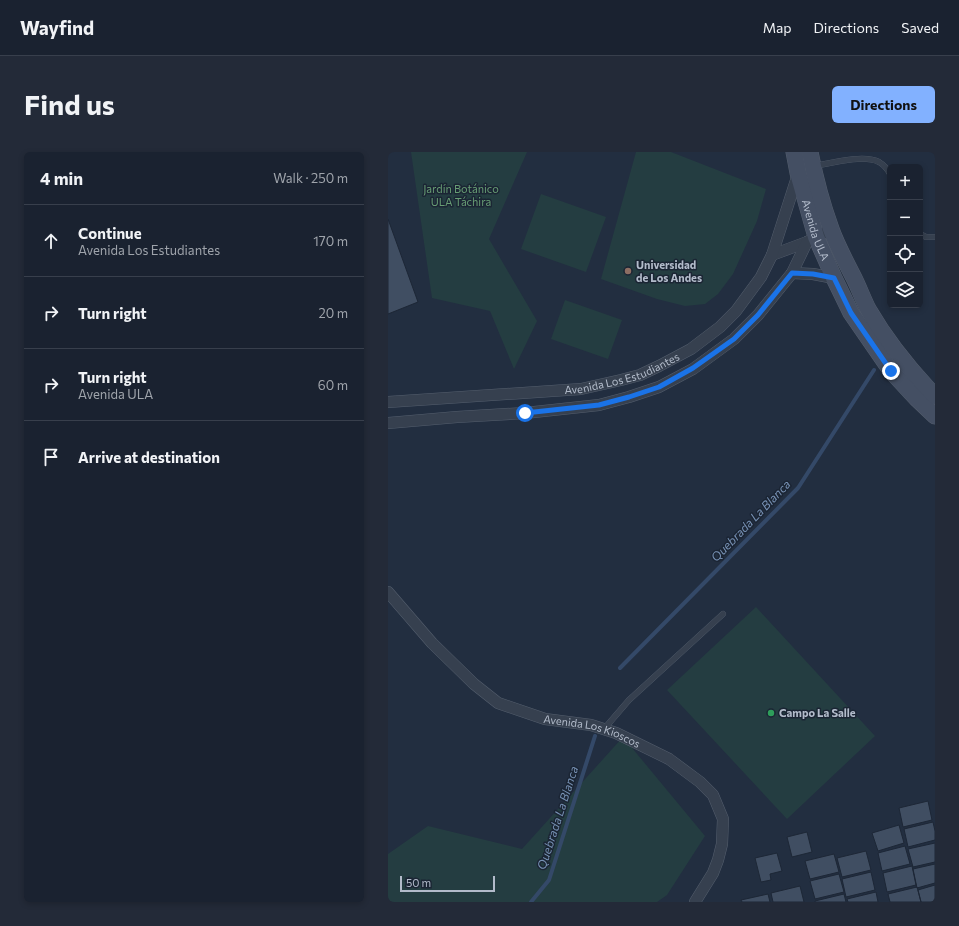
<!DOCTYPE html>
<meta charset="utf-8">
<style>
:root{--surface:#1a2230;--page:#232a38;--text:#f1f3f6;--muted:#9fa4ab;--line:#383f4c;--accent:#82b1ff}
body{margin:0;font-family:Commissioner,sans-serif;background:var(--page);color:var(--text)}
.controls{position:absolute;right:12px;top:12px;display:grid;overflow:hidden;border-radius:6px;box-shadow:0 2px 6px #0003}
.controls button{width:36px;height:36px;display:grid;place-items:center;padding:0;border:0;border-bottom:1px solid var(--line);background:var(--surface);color:var(--text);font:20px sans-serif}
.scale{position:absolute;left:12px;bottom:10px;width:95px;box-sizing:border-box;padding-left:4px;border:2px solid #b2bbca;border-top:0;font-size:11px;line-height:14px;white-space:nowrap;color:#b2bbca;-webkit-text-stroke:3px #1b2534;paint-order:stroke}
.stop{position:absolute;width:12px;height:12px;margin:-9px;border:3px solid #1a73e8;border-radius:50%;background:#fff}
.stop.end{background:#1a73e8;border-color:#fff;box-shadow:0 1px 4px #0008}
.list{margin:0;padding:0;list-style:none}
h2{display:flex;justify-content:space-between;align-items:center;height:52px;margin:0;padding:0 16px;font-size:17px}
h2 small{font-size:13px;font-weight:400;color:var(--muted)}
.list li{display:grid;grid-template-columns:26px 1fr auto;gap:12px;align-items:center;box-sizing:border-box;height:72px;padding:0 16px;border-top:1px solid var(--line)}
.list b{display:block;font-size:15px;white-space:nowrap}
.list p{margin:0;font-size:13px;white-space:nowrap;color:var(--muted)}
.list em{font-size:13px;font-style:normal;color:var(--muted)}
.icon{flex:none;width:22px;height:22px;fill:none;stroke:currentColor;stroke-width:2;stroke-linecap:round;stroke-linejoin:round}
.map{position:relative;flex:none;width:547px;height:750px;overflow:hidden;border-radius:6px}
header{display:flex;align-items:center;gap:24px;box-sizing:border-box;height:56px;padding:0 20px;background:var(--surface);border-bottom:1px solid var(--line)}
header strong{font-size:19px}
nav{display:flex;gap:22px;margin-inline-start:auto;font-size:14px}
.intro{display:flex;align-items:center;justify-content:space-between;box-sizing:border-box;height:96px;padding:0 24px}
h1{margin:0;font-size:28px}
.button{padding:10px 18px;border-radius:6px;background:var(--accent);color:#111;font-size:14px;font-weight:700}
main{display:flex;gap:24px;padding:0 24px}
aside{flex:1;background:var(--surface);border-radius:6px;box-shadow:0 2px 6px #0003}
.map>svg:first-child{display:block}
</style>
<header>
<strong>Wayfind</strong>
<nav><a>Map</a><a>Directions</a><a>Saved</a></nav>
</header>
<div class="intro"><h1>Find us</h1><a class="button">Directions</a></div>
<main>
<aside>
<h2>4 min<small>Walk · 250 m</small></h2>
<ul class="list">
<li><svg class="icon" aria-label="ahead" viewBox="0 0 24 24"><path d="M12 20V5M6 11l6-6 6 6"/></svg><div><b>Continue</b><p>Avenida Los Estudiantes</p></div><em>170 m</em></li>
<li><svg class="icon" aria-label="right" viewBox="0 0 24 24"><path d="M7 20v-9h11M14 6l5 5-5 5"/></svg><div><b>Turn right</b></div><em>20 m</em></li>
<li><svg class="icon" aria-label="right" viewBox="0 0 24 24"><path d="M7 20v-9h11M14 6l5 5-5 5"/></svg><div><b>Turn right</b><p>Avenida ULA</p></div><em>60 m</em></li>
<li><svg class="icon" aria-label="arrive" viewBox="0 0 24 24"><path d="M6 21V4h12l-3 4 3 4H6"/></svg><div><b>Arrive at destination</b></div></li>
</ul>
</aside>
<div class="map">
<svg width="547" height="750" viewBox="0 0 547 750">
<rect width="100%" height="100%" fill="#222e40"/>
<path fill="#243d41" d="M 23,0 L 139,0 L 101,87 L 149,169 L 126,217 L 102,159 L 44,146 Z
M 248,0 L 283,0 L 378,37 L 369,69 L 345,122 L 330,142 L 317,152 L 297,154 L 269,147 L 213,127 Z
M 153,42 L 218,65 L 198,120 L 133,97 Z
M 177,148 L 234,168 L 220,207 L 163,187 Z
M 368,455 L 487,584 L 399,667 L 279,538 Z
M 235,585 L 317,684 L 279,743 L 269,750 L 0,750 L 0,702 L 40,674 L 134,697 Z"/>
<g fill="none" stroke-linecap="round" stroke-linejoin="round">
<path stroke="#344968" stroke-width="4" d="M 232,516 L 410,336 L 486,218
M 143,750 L 161,728 L 207,584"/>
</g>
<path fill="#404e62" stroke="#1d2736" d="M 0,67 L 30,150 L 0,162 Z
M 540,649 L 544,668 L 515,675 L 511,656 Z
M 545,670 L 547,679 L 547,688 L 520,695 L 516,677 Z
M 511,673 L 516,691 L 490,699 L 484,681 Z
M 419,680 L 424,700 L 404,705 L 399,685 Z
M 547,691 L 547,710 L 525,715 L 520,697 Z
M 517,694 L 522,712 L 494,719 L 490,701 Z
M 478,699 L 483,718 L 454,725 L 449,706 Z
M 389,701 L 394,719 L 382,722 L 383,728 L 373,730 L 367,706 Z
M 446,702 L 451,720 L 422,727 L 417,709 Z
M 547,712 L 547,731 L 529,736 L 525,717 Z
M 524,714 L 528,733 L 499,740 L 495,721 Z
M 483,720 L 487,738 L 458,745 L 454,727 Z
M 451,722 L 456,740 L 427,747 L 422,729 Z
M 547,733 L 547,750 L 533,750 L 530,738 Z
M 412,734 L 416,750 L 385,750 L 383,741 Z
M 529,735 L 533,750 L 502,750 L 500,742 Z
M 488,740 L 490,750 L 460,750 L 459,747 Z
M 380,742 L 382,750 L 354,750 L 353,748 Z
M 456,742 L 458,750 L 427,750 L 427,749 Z"/>
<g fill="none" stroke-linecap="round" stroke-linejoin="round">
<g stroke="#545e6d" stroke-width="6">
<path id="lane" d="M 427,14 C 443,11 476,2 491,10 C 496,13 500,18 502,22
M 532,82 L 538,85 L 547,85
M 216,577 L 241,548 L 335,462"/>
</g>
<g stroke="#545e6d" stroke-width="12">
<g id="street">
<path d="M 384,103 L 419,90 L 443,77"/>
<path d="M 404,121 L 425,122 L 446,126"/>
<path id="s1" d="M 0,250 L 193,237 L 233,228 L 252,223 L 271,214 L 303,197 L 332,175 L 348,159 L 373,125 L 384,103 L 410,22"/>
<path d="M 0,271 L 69,265 L 137,261 L 211,253 L 241,245 L 271,235 L 305,217 L 346,187 L 370,163 L 404,121 L 419,90"/>
<path id="s2" d="M 0,440 L 44,491 L 86,532 L 110,551 L 157,567 L 203,573 L 228,581 L 281,607 L 312,630 L 325,643 L 335,667 L 334,692 L 330,708 L 325,721 L 307,750"/>
</g>
</g>
<g stroke="#545e6d" stroke-width="17">
<g id="secondary">
<path id="s3" d="M 406,0 L 410,21 L 428,85 L 446,126 L 463,161 L 503,219 L 528,246 L 547,264"/>
<path d="M 422,0 C 427,26 434,52 443,77 C 449,94 458,110 466,126 C 471,136 475,147 480,157 C 498,188 522,218 547,244"/>
</g>
</g>
<use href="#lane" stroke="#36404f" stroke-width="5.5"/>
<use href="#street" stroke="#36404f" stroke-width="11"/>
<use href="#secondary" stroke="#444f63" stroke-width="16"/>
</g>
<g fill="none" stroke-linecap="round" stroke-linejoin="round">
<path stroke="#1a73e8" stroke-width="5" d="M 137,261 L 211,253 L 241,245 L 271,235 L 305,216 L 346,187 L 370,163 L 404,121 L 425,122 L 446,126 L 463,161 L 503,219"/>
</g>
<circle fill="#8d6e63" stroke="#1b2534" stroke-width="1.5" cx="240" cy="119" r="4"/>
<circle fill="#2e9e5b" stroke="#1b2534" stroke-width="1.5" cx="383" cy="561" r="4"/>
<g text-anchor="middle" stroke-width="3" stroke-linejoin="round" paint-order="stroke">
<g font-size="11" fill="#679d74" stroke="#1b2534">
<text x="73" y="41">Jardín Botánico<tspan x="73" dy="13">ULA Táchira</tspan></text>
</g>
<g font-size="11" fill="#b2bbca" stroke="#1b2534">
<text dy="4" stroke="none"><textPath href="#s3" startOffset="81">Avenida ULA</textPath></text>
<text dy="4" stroke="none"><textPath href="#s1" startOffset="237">Avenida Los Estudiantes</textPath></text>
<text dy="4" stroke="none"><textPath href="#s2" startOffset="255">Avenida Los Kioscos</textPath></text>
</g>
<g font-size="11" font-weight="bold" fill="#b2bbca" stroke="#1b2534" text-anchor="start">
<text x="248" y="117">Universidad<tspan x="248" dy="13">de Los Andes</tspan></text>
<text x="391" y="565">Campo La Salle</text>
</g>
<g font-size="12" font-style="italic" fill="#7791b4" stroke="#1b2534">
<text transform="translate(363 369) rotate(-46)" y="4">Quebrada La Blanca</text>
<text transform="translate(170 666) rotate(-72)" y="4">Quebrada La Blanca</text>
</g>
</g>
</svg>
<div class="controls">
<button>+</button>
<button>−</button>
<button><svg class="icon" aria-label="locate" viewBox="0 0 24 24"><circle cx="12" cy="12" r="6"/><path d="M12 2v4M12 18v4M2 12h4M18 12h4"/></svg></button>
<button><svg class="icon" aria-label="layers" viewBox="0 0 24 24"><path d="M12 4l9 5-9 5-9-5zM3 14l9 5 9-5"/></svg></button>
</div>
<div class="scale">50 m</div>
<div class="stop" style="left:137px;top:261px"></div>
<div class="stop end" style="left:503px;top:219px"></div>
</div>
</main>
